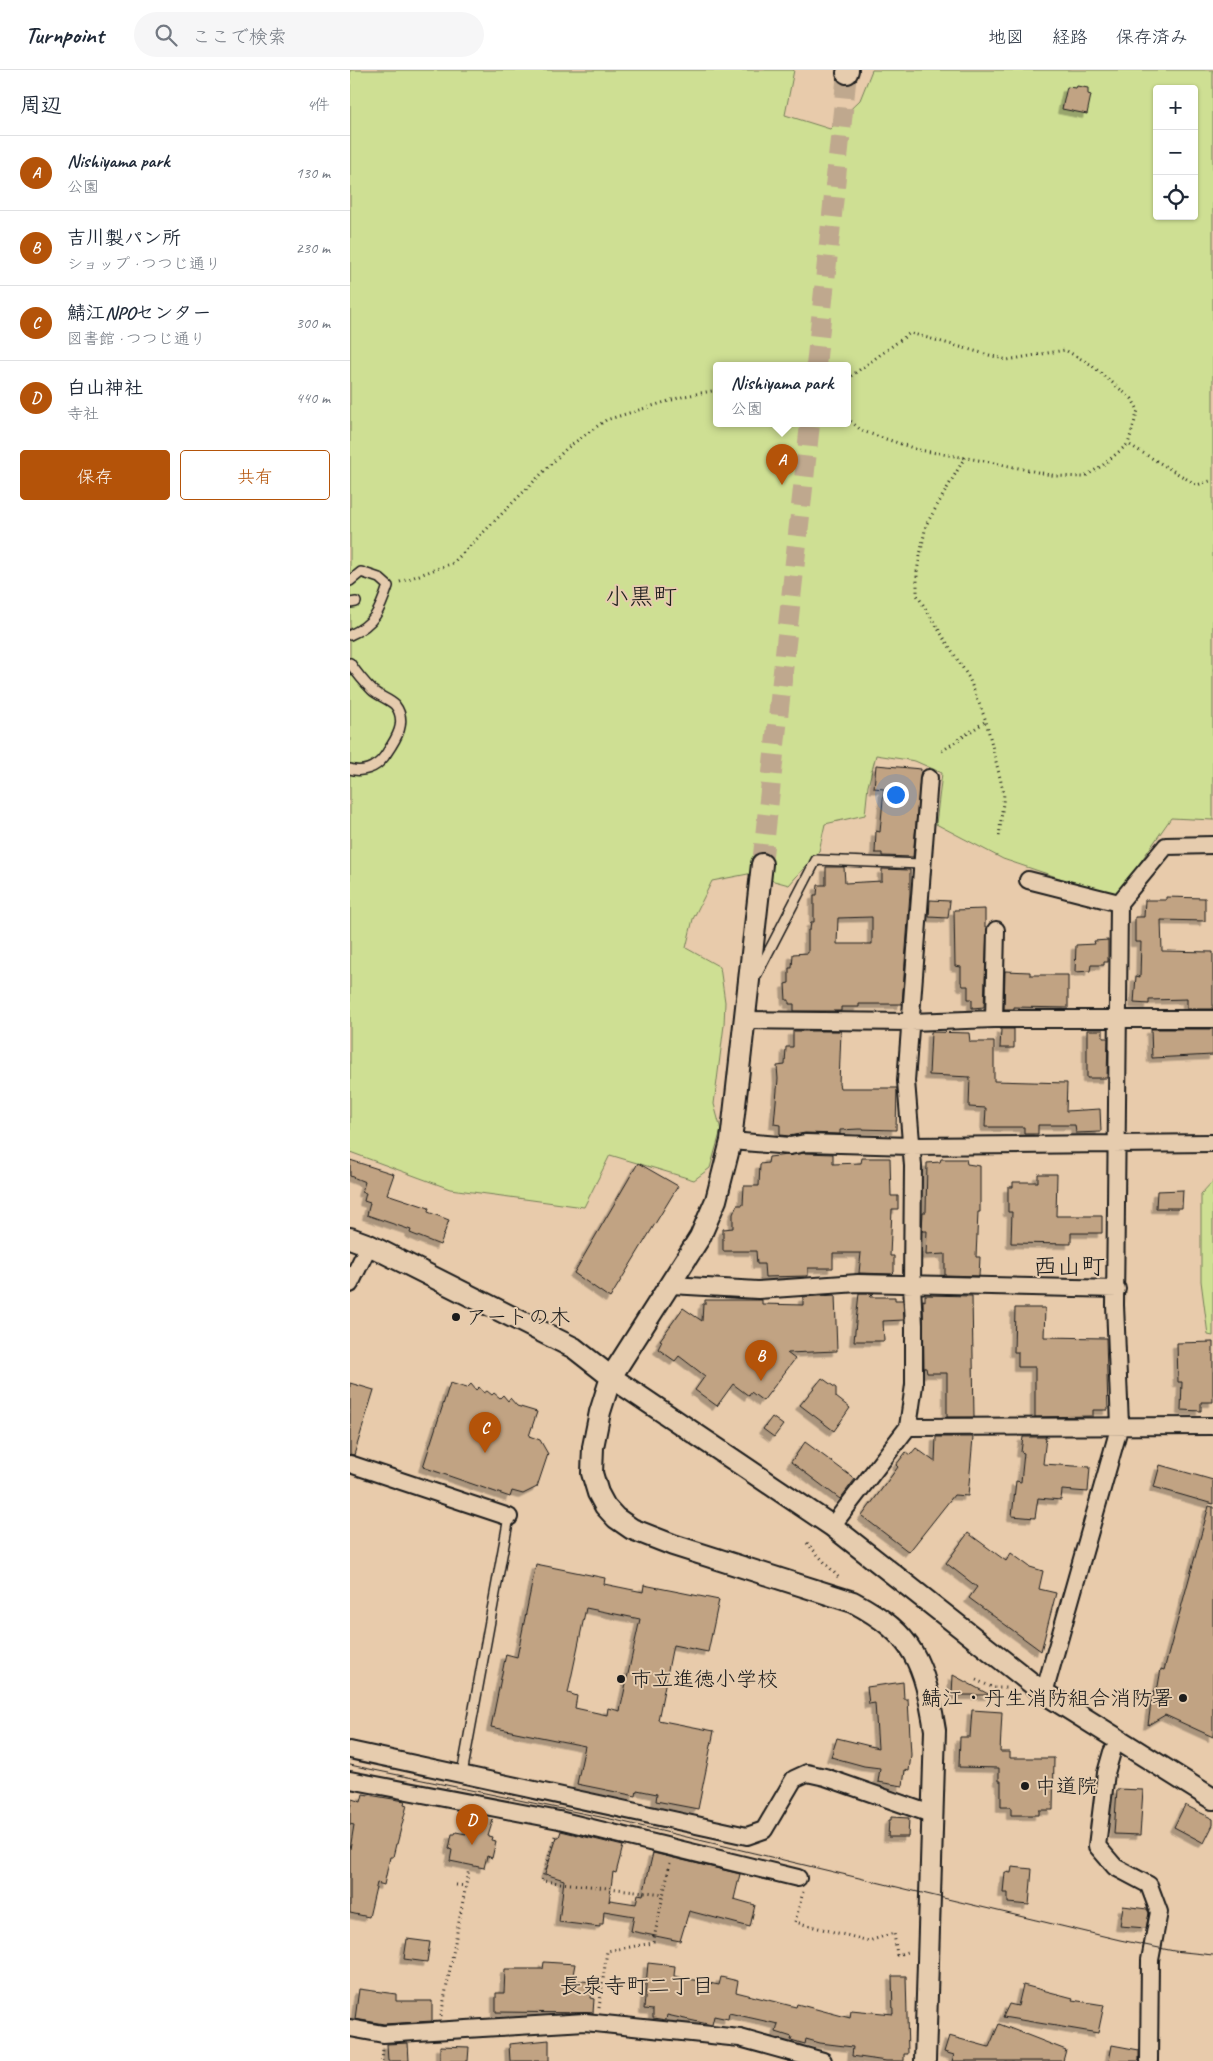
<!DOCTYPE html>
<html lang="ja">
<meta charset="utf-8">
<style>
:root{--surface:#fff;--page:#f6f6f7;--text:#1f2937;--muted:#747a83;--line:#e0e1e3;--accent:#b45309}
body{margin:0;font-family:Caveat,"Klee One",sans-serif;background:var(--page);color:var(--text)}
.controls{position:absolute;right:15px;top:15px;display:grid;overflow:hidden;border-radius:5px;box-shadow:0 1px 4px #0004}
.controls button{width:45px;height:45px;display:grid;place-items:center;padding:0;border:0;border-bottom:1px solid var(--line);background:var(--surface);color:var(--text);font:25px sans-serif}
.you{position:absolute;left:545px;top:724px;width:18px;height:18px;margin:-12px;border:4px solid #fff;border-radius:50%;background:#1a73e8;box-shadow:0 0 0 8px #1a73e833}
.badge{display:grid;place-items:center;width:32px;height:32px;border-radius:50%;background:var(--accent);color:#fff;font-size:16px;font-weight:700}
.pin{position:absolute;translate:-50% -41px;filter:drop-shadow(0 1px 2px #0008)}
.pin::after{content:'';position:absolute;top:26px;width:18px;height:15px;background:inherit;clip-path:polygon(0 0,100% 0,50% 100%)}
.popup{position:absolute;left:363px;top:292px;width:138px;height:65px;box-sizing:border-box;display:grid;place-content:center;border-radius:5px;background:var(--surface);filter:drop-shadow(0 1px 4px #0005);font-size:16px;white-space:nowrap;color:var(--muted)}
.popup b{font-size:19px;color:var(--text)}
.popup::after{content:'';position:absolute;left:50%;top:100%;margin-left:-10px;border:10px solid transparent;border-top-color:var(--surface)}
.list{margin:0;padding:0;list-style:none}
h2{display:flex;justify-content:space-between;align-items:center;height:65px;margin:0;padding:0 20px;font-size:21px}
h2 small{font-size:16px;font-weight:400;color:var(--muted)}
.list li{display:grid;grid-template-columns:32px 1fr auto;gap:15px;align-items:center;box-sizing:border-box;height:75px;padding:0 20px;border-top:1px solid var(--line)}
.list b{display:block;font-size:19px;white-space:nowrap}
.list p{margin:0;font-size:16px;white-space:nowrap;color:var(--muted)}
.list em{font-size:16px;font-style:normal;color:var(--muted)}
.actions{display:flex;gap:10px;padding:15px 20px}
.actions a{flex:1;padding:11px 0;border:1px solid var(--accent);border-radius:5px;text-align:center;font-size:18px;color:var(--accent)}
.actions .main{background:var(--accent);color:#fff}
.icon{flex:none;width:28px;height:28px;fill:none;stroke:currentColor;stroke-width:2;stroke-linecap:round;stroke-linejoin:round}
.map{position:relative;flex:none;width:863px;height:1991px;overflow:hidden}
header{display:flex;align-items:center;gap:30px;box-sizing:border-box;height:70px;padding:0 25px;background:var(--surface);border-bottom:1px solid var(--line)}
header strong{font-size:24px}
nav{display:flex;gap:28px;margin-inline-start:auto;font-size:18px}
.search{width:350px;height:45px;background:var(--page);display:flex;align-items:center;gap:12px;box-sizing:border-box;padding:0 18px;border-radius:28px;color:var(--muted);font-size:19px}
main{display:flex}
aside{flex:1;background:var(--surface)}
.map>svg:first-child{display:block}
</style>
<header>
<strong>Turnpoint</strong>
<div class="search"><svg class="icon" aria-label="search" viewBox="0 0 24 24"><circle cx="10" cy="10" r="6"/><path d="M15 15l6 6"/></svg>ここで検索</div>
<nav><a>地図</a><a>経路</a><a>保存済み</a></nav>
</header>
<main>
<aside>
<h2>周辺<small>4件</small></h2>
<ul class="list">
<li><span class="badge">A</span><div><b>Nishiyama park</b><p>公園</p></div><em>130 m</em></li>
<li><span class="badge">B</span><div><b>吉川製パン所</b><p>ショップ · つつじ通り</p></div><em>230 m</em></li>
<li><span class="badge">C</span><div><b>鯖江NPOセンター</b><p>図書館 · つつじ通り</p></div><em>300 m</em></li>
<li><span class="badge">D</span><div><b>白山神社</b><p>寺社</p></div><em>440 m</em></li>
</ul>
<div class="actions"><a class="main">保存</a><a>共有</a></div>
</aside>
<div class="map">
<svg width="863" height="1991" viewBox="0 0 863 1991">
<defs>
<filter id="shadow"><feDropShadow dx="-4.5" dy="4.5" stdDeviation="0" flood-color="#0004"/></filter>
</defs>
<rect width="100%" height="100%" fill="#e8cbab"/>
<filter id="ink" filterUnits="userSpaceOnUse"><feTurbulence type="fractalNoise" baseFrequency=".02" numOctaves="2"/><feDisplacementMap in="SourceGraphic" scale="10" xChannelSelector="R" yChannelSelector="G"/><feConvolveMatrix kernelMatrix="1 2 1 2 8 2 1 2 1" color-interpolation-filters="sRGB"/></filter>
<g filter="url(#ink)">
<path fill="#cedf93" stroke="#757e58" fill-rule="evenodd" d="M 0,0 L 444,0 L 435,45 L 480,59 L 510,30 L 522,0 L 863,0 L 863,750 L 821,748 L 766,827 L 653,789 L 586,754 L 592,703 L 565,691 L 526,685 L 518,716 L 515,745 L 475,754 L 469,781 L 439,815 L 398,804 L 362,811 L 343,849 L 336,878 L 370,897 L 375,932 L 374,955 L 364,1034 L 371,1060 L 360,1098 L 344,1110 L 260,1085 L 234,1137 L 100,1119 L 0,1082 ZM 807,19 L 844,19 L 844,146 L 807,146 ZM 367,296 L 497,296 L 497,354 L 367,354 Z
M 863,1111 L 863,1266 L 858,1265 L 851,1211 L 851,1124 Z"/>
<path fill="#c1a383" stroke="#1c1c1c" fill-rule="evenodd" filter="url(#shadow)" d="M 727,16 L 738,18 L 738,24 L 741,25 L 737,44 L 712,39 L 717,17 L 726,18 Z
M 526,695 L 571,699 L 563,787 L 532,786 L 532,783 L 525,783 L 526,761 L 530,762 L 534,719 L 524,718 Z
M 476,797 L 494,797 L 495,813 L 532,811 L 532,799 L 560,800 L 560,823 L 552,934 L 509,934 L 509,937 L 491,937 L 491,941 L 444,941 L 444,934 L 439,934 L 439,930 L 436,930 L 435,914 L 439,913 L 439,898 L 442,898 L 443,884 L 458,883 L 458,860 L 460,860 L 461,852 L 464,852 L 464,825 L 467,825 L 468,815 L 476,815 ZM 522,847 L 522,874 L 487,874 L 488,848 Z
M 816,827 L 855,828 L 855,851 L 811,850 L 812,881 L 863,882 L 863,939 L 837,939 L 837,929 L 799,930 L 799,934 L 784,933 L 786,906 L 790,907 L 791,872 L 785,872 L 785,847 L 794,847 L 795,830 L 816,830 Z
M 580,830 L 600,831 L 598,848 L 579,847 Z
M 635,839 L 635,857 L 637,857 L 634,937 L 622,938 L 622,929 L 618,929 L 618,916 L 613,916 L 611,912 L 611,897 L 605,896 L 604,840 Z
M 758,870 L 758,892 L 754,892 L 754,895 L 741,895 L 740,901 L 725,902 L 726,875 L 745,874 L 744,871 Z
M 655,901 L 680,902 L 680,905 L 718,905 L 718,938 L 664,937 L 664,939 L 654,939 Z
M 651,959 L 664,959 L 664,978 L 650,978 Z
M 801,959 L 863,959 L 863,985 L 802,988 Z
M 737,960 L 753,960 L 753,968 L 758,968 L 757,1008 L 737,1008 Z
M 443,961 L 491,961 L 489,1014 L 490,1018 L 547,1018 L 546,1060 L 509,1059 L 490,1060 L 490,1064 L 455,1063 L 439,1066 L 430,1065 L 430,1055 L 424,1054 L 428,1009 L 427,996 L 435,995 L 436,977 L 443,977 Z
M 581,962 L 619,963 L 620,972 L 644,972 L 644,1011 L 717,1013 L 716,1041 L 750,1039 L 751,1062 L 726,1063 L 725,1055 L 688,1055 L 688,1064 L 674,1064 L 674,1057 L 635,1057 L 636,1038 L 619,1037 L 620,1007 L 579,1005 Z
M 456,1083 L 483,1084 L 483,1094 L 511,1093 L 512,1088 L 540,1088 L 541,1126 L 548,1126 L 548,1139 L 542,1139 L 540,1186 L 544,1186 L 544,1202 L 542,1204 L 509,1203 L 511,1183 L 483,1183 L 483,1198 L 458,1198 L 458,1206 L 415,1207 L 414,1194 L 407,1194 L 406,1181 L 373,1181 L 373,1159 L 383,1158 L 383,1144 L 387,1135 L 393,1135 L 394,1116 L 409,1116 L 410,1094 L 418,1093 L 419,1087 Z
M 591,1089 L 616,1089 L 617,1094 L 630,1096 L 630,1142 L 628,1142 L 626,1187 L 630,1187 L 629,1206 L 595,1205 L 595,1184 L 576,1185 L 577,1161 L 572,1161 L 573,1142 L 576,1142 L 577,1093 L 590,1092 Z
M 0,1090 L 44,1104 L 37,1124 L 79,1138 L 78,1142 L 99,1150 L 90,1175 L 60,1163 L 61,1160 L 17,1145 L 20,1133 L 14,1131 L 16,1123 L 12,1122 L 15,1112 L 0,1106 Z
M 288,1093 L 328,1116 L 260,1228 L 224,1203 Z
M 688,1104 L 707,1104 L 706,1146 L 752,1146 L 752,1163 L 721,1163 L 721,1174 L 661,1173 L 662,1142 L 658,1142 L 658,1117 L 663,1117 L 663,1112 L 688,1112 Z
M 833,1120 L 832,1138 L 806,1138 L 807,1121 Z
M 509,1223 L 524,1223 L 520,1227 L 545,1227 L 545,1230 L 553,1230 L 554,1250 L 533,1251 L 534,1271 L 504,1271 Z
M 485,1225 L 487,1281 L 437,1283 L 445,1289 L 413,1331 L 401,1322 L 399,1326 L 383,1314 L 367,1336 L 345,1320 L 355,1306 L 329,1286 L 325,1291 L 308,1279 L 312,1271 L 310,1270 L 333,1238 L 352,1251 L 353,1234 L 355,1234 L 355,1230 L 412,1230 L 412,1234 L 453,1235 L 453,1227 Z
M 575,1225 L 622,1226 L 624,1347 L 597,1347 L 597,1303 L 577,1303 L 576,1298 L 574,1298 L 573,1230 L 575,1231 Z
M 665,1238 L 695,1238 L 694,1267 L 756,1268 L 758,1340 L 743,1340 L 743,1346 L 685,1347 L 685,1297 L 668,1297 L 668,1282 L 664,1282 Z
M 863,1272 L 863,1332 L 851,1332 L 851,1341 L 831,1340 L 832,1312 L 828,1312 L 827,1273 Z
M 472,1308 L 486,1318 L 486,1327 L 500,1338 L 484,1361 L 450,1335 Z
M 0,1313 L 24,1320 L 4,1385 L 0,1384 Z
M 100,1313 L 117,1318 L 121,1314 L 126,1320 L 129,1317 L 134,1323 L 137,1321 L 142,1325 L 144,1323 L 150,1328 L 153,1325 L 158,1331 L 160,1328 L 167,1336 L 187,1342 L 179,1366 L 190,1370 L 198,1384 L 187,1417 L 173,1424 L 162,1421 L 160,1427 L 73,1397 Z
M 422,1347 L 433,1355 L 424,1367 L 413,1359 Z
M 586,1367 L 623,1367 L 618,1426 L 604,1425 L 559,1482 L 512,1446 L 548,1397 L 546,1395 L 556,1382 L 560,1385 L 566,1378 L 585,1392 Z
M 673,1367 L 696,1367 L 693,1394 L 740,1397 L 738,1422 L 712,1420 L 711,1430 L 688,1428 L 685,1448 L 662,1446 L 666,1411 L 671,1412 L 674,1383 L 671,1382 Z
M 455,1372 L 505,1409 L 490,1429 L 441,1392 Z
M 810,1395 L 863,1410 L 863,1434 L 804,1417 Z
M 859,1436 L 863,1437 L 863,1667 L 815,1645 L 798,1655 L 801,1633 L 805,1620 L 808,1616 L 811,1599 L 814,1600 Z
M 618,1463 L 656,1491 L 661,1483 L 680,1497 L 693,1501 L 689,1519 L 706,1523 L 691,1581 L 619,1528 L 627,1517 L 596,1493 Z
M 186,1494 L 255,1508 L 254,1514 L 293,1522 L 294,1515 L 369,1530 L 358,1582 L 323,1575 L 308,1650 L 364,1661 L 348,1739 L 306,1731 L 307,1724 L 287,1720 L 286,1726 L 227,1714 L 235,1676 L 141,1657 L 156,1584 L 167,1587 ZM 236,1538 L 290,1549 L 270,1641 L 258,1638 L 257,1645 L 225,1638 L 227,1626 L 218,1623 Z
M 603,1605 L 640,1625 L 602,1625 Z
M 553,1612 L 554,1629 L 558,1629 L 561,1685 L 559,1701 L 555,1700 L 553,1716 L 528,1712 L 530,1698 L 514,1696 L 481,1687 L 487,1668 L 528,1678 L 525,1633 L 519,1634 L 517,1617 Z
M 622,1640 L 652,1642 L 650,1682 L 660,1682 L 660,1688 L 704,1688 L 703,1740 L 689,1740 L 689,1745 L 661,1745 L 661,1737 L 651,1737 L 651,1711 L 649,1711 L 649,1698 L 609,1697 L 610,1667 L 620,1667 Z
M 767,1719 L 793,1720 L 790,1765 L 764,1764 Z
M 13,1724 L 55,1731 L 54,1734 L 57,1735 L 47,1774 L 46,1774 L 43,1787 L 40,1787 L 34,1815 L 27,1813 L 19,1847 L 0,1843 L 0,1779 L 4,1755 L 0,1754 L 0,1739 L 2,1729 L 11,1732 Z
M 835,1735 L 863,1749 L 863,1755 L 854,1773 L 824,1757 Z
M 120,1745 L 143,1750 L 138,1766 L 142,1767 L 141,1770 L 146,1771 L 142,1788 L 137,1786 L 134,1798 L 100,1791 L 102,1780 L 99,1779 L 102,1764 L 105,1764 L 106,1762 L 116,1764 Z
M 541,1747 L 559,1748 L 558,1767 L 538,1767 L 539,1750 L 541,1750 Z
M 211,1761 L 273,1776 L 266,1803 L 263,1802 L 259,1832 L 260,1830 L 286,1834 L 288,1824 L 293,1825 L 303,1783 L 390,1804 L 384,1829 L 405,1835 L 400,1857 L 339,1841 L 330,1871 L 281,1861 L 284,1846 L 254,1841 L 253,1854 L 250,1854 L 250,1857 L 209,1852 L 214,1810 L 195,1804 L 207,1767 L 209,1767 Z
M 662,1797 L 682,1799 L 679,1835 L 658,1833 L 658,1823 L 653,1823 L 655,1802 L 661,1803 Z
M 773,1836 L 797,1839 L 799,1843 L 796,1858 L 770,1856 Z
M 57,1869 L 80,1872 L 77,1892 L 54,1889 Z
M 194,1892 L 225,1894 L 222,1910 L 242,1912 L 240,1928 L 244,1929 L 243,1943 L 146,1942 L 146,1923 L 154,1923 L 155,1899 L 193,1899 Z
M 298,1893 L 325,1896 L 324,1906 L 369,1915 L 371,1907 L 388,1911 L 386,1922 L 446,1937 L 447,1934 L 500,1948 L 501,1940 L 543,1944 L 542,1906 L 556,1906 L 558,1984 L 554,1984 L 554,1991 L 536,1991 L 502,1986 L 503,1977 L 470,1973 L 456,1969 L 455,1974 L 441,1970 L 442,1967 L 426,1962 L 428,1954 L 379,1943 L 378,1949 L 364,1946 L 362,1955 L 317,1945 L 316,1950 L 303,1948 L 303,1940 L 294,1939 Z
M 673,1915 L 723,1928 L 722,1930 L 754,1935 L 748,1963 L 653,1947 L 659,1934 L 668,1936 Z
M 9,1919 L 46,1924 L 46,1931 L 82,1931 L 82,1951 L 34,1954 L 5,1949 Z
M 649,1954 L 716,1980 L 713,1991 L 602,1991 L 604,1985 L 594,1982 L 599,1966 L 639,1977 Z
M 199,1970 L 199,1991 L 160,1991 L 159,1974 Z
M 58,1973 L 59,1991 L 38,1991 L 37,1974 Z
M 762,1975 L 789,1980 L 789,1991 L 759,1991 Z
M 90,1976 L 119,1977 L 118,1991 L 90,1991 Z"/>
<g fill="none" stroke-linecap="round" stroke-linejoin="round">
<path stroke="#bfa88e" stroke-width="20" stroke-dasharray="20 10" stroke-linecap="butt" d="M 466,296 L 497,3
M 412,794 L 460,354"/>
<g stroke="#1c1c1c" stroke-width="12">
<path id="service" d="M 0,511 L 11,502 L 29,508 L 38,516 C 30,540 25,554 0,565
M 0,533 L 6,532
M 0,593 C 6,602 14,612 22,620 C 28,626 39,629 45,635 C 59,653 44,672 34,687 C 26,698 12,703 0,699
M 406,906 L 466,790 L 572,794
M 112,1704 L 159,1447"/>
</g>
<g stroke="#1c1c1c" stroke-width="20">
<path id="minor" d="M 678,810 L 769,833 L 816,776 L 863,775
M 644,949 L 646,860
M 394,950 L 561,952 L 644,949 L 863,949
M 381,1071 L 440,1076 L 455,1073 L 561,1076 L 863,1073
M 0,1214 L 19,1175
M 321,1215 L 408,1220 L 508,1213 L 767,1219
M 558,1357 L 863,1356
M 0,1394 L 159,1447
M 482,1456 L 558,1357 L 564,1315 L 564,1255 L 562,1215 L 563,1096 L 556,1011 L 579,708
M 694,1623 L 770,1355 L 765,1235 L 769,833
M 0,1680 L 397,1766 L 414,1760 L 444,1709 L 457,1703 L 475,1707 L 581,1744
M 762,1682 L 756,1703 L 747,1776 L 765,1797 L 799,1815 L 809,1842 L 800,1890 L 799,1991
M 0,1710 L 209,1750 L 448,1808
M 0,1958 L 33,1964 L 235,1952 L 390,1968 L 473,1991"/>
</g>
<g stroke="#1c1c1c" stroke-width="24">
<path id="tertiary" d="M 497,3 L 498,0
M 412,794 L 381,1071 L 366,1130 L 350,1167 L 261,1307 L 250,1342 L 243,1377 L 242,1403 L 248,1423 L 255,1436 L 266,1448 L 282,1459 L 323,1475 L 503,1532 C 565,1565 574,1593 585,1660 L 575,1991
M 0,1168 L 19,1175 L 224,1278 L 261,1307 L 482,1456 L 694,1623 L 863,1729"/>
</g>
<path stroke="#1c1c1c" stroke-width="3" stroke-dasharray="1 4" stroke-linecap="butt" d="M 497,309 L 560,263 L 657,290 L 715,280 L 740,294 L 782,329 L 788,340 L 778,374
M 497,348 L 512,361 L 569,380 L 640,392 L 706,406 L 734,407 L 753,395 L 778,374 L 847,415 L 863,410
M 615,387 L 576,455 L 567,501 L 567,525 L 619,608 L 636,651 L 654,724 L 649,767
M 50,512 L 103,493 L 217,378 L 256,350 L 335,326 L 367,320
M 592,681 L 636,651
M 457,1473 L 489,1508
M 626,1610 L 644,1618 L 658,1618
M 205,1766 L 192,1811 L 314,1824
M 106,1815 L 116,1816
M 453,1822 L 445,1852 L 519,1871 L 544,1863 L 547,1885 L 557,1882
M 249,1938 L 257,1881 L 303,1873 L 320,1793
M 91,1946 L 119,1799
M 32,1991 L 33,1979"/>
<use href="#service" stroke="#e6ccae" stroke-width="9"/>
<use href="#minor" stroke="#e6ccae" stroke-width="16"/>
<use href="#tertiary" stroke="#e6ccae" stroke-width="20"/>
<path stroke="#1c1c1c" stroke-width="1" d="M 0,1695 L 265,1750 L 770,1870 L 824,1881 L 863,1885"/>
</g>
</g>
<g fill="#1c1c1c" stroke="#e6ccae" stroke-width="2">
<circle cx="106" cy="1247" r="5"/>
<circle cx="271" cy="1609" r="5"/>
<circle cx="833" cy="1628" r="5"/>
<circle cx="675" cy="1716" r="5"/>
</g>
<g text-anchor="middle" stroke-width="4" stroke-linejoin="round" paint-order="stroke">
<g font-size="21" fill="#1c1c1c" stroke="#e6ccae" text-anchor="start">
<text x="116" y="1254">アートの木</text>
<text x="281" y="1616">市立進徳小学校</text>
<text x="823" y="1635" text-anchor="end">鯖江・丹生消防組合消防署</text>
<text x="685" y="1723">中道院</text>
</g>
<g font-size="22" fill="#1c1c1c" stroke="#e6ccae">
<text x="287" y="1923">長泉寺町二丁目</text>
</g>
<g font-size="24" fill="#1c1c1c" stroke="#e6ccae">
<text x="291" y="534">小黒町</text>
<text x="719" y="1204">西山町</text>
</g>
</g>
</svg>
<div class="controls">
<button>+</button>
<button>−</button>
<button><svg class="icon" aria-label="locate" viewBox="0 0 24 24"><circle cx="12" cy="12" r="6"/><path d="M12 2v4M12 18v4M2 12h4M18 12h4"/></svg></button>
</div>
<div class="you"></div>
<div class="pin badge" style="left:432px;top:415px">A</div>
<div class="popup"><b>Nishiyama park</b>公園</div>
<div class="pin badge" style="left:411px;top:1311px">B</div>
<div class="pin badge" style="left:135px;top:1383px">C</div>
<div class="pin badge" style="left:122px;top:1775px">D</div>
</div>
</main>
